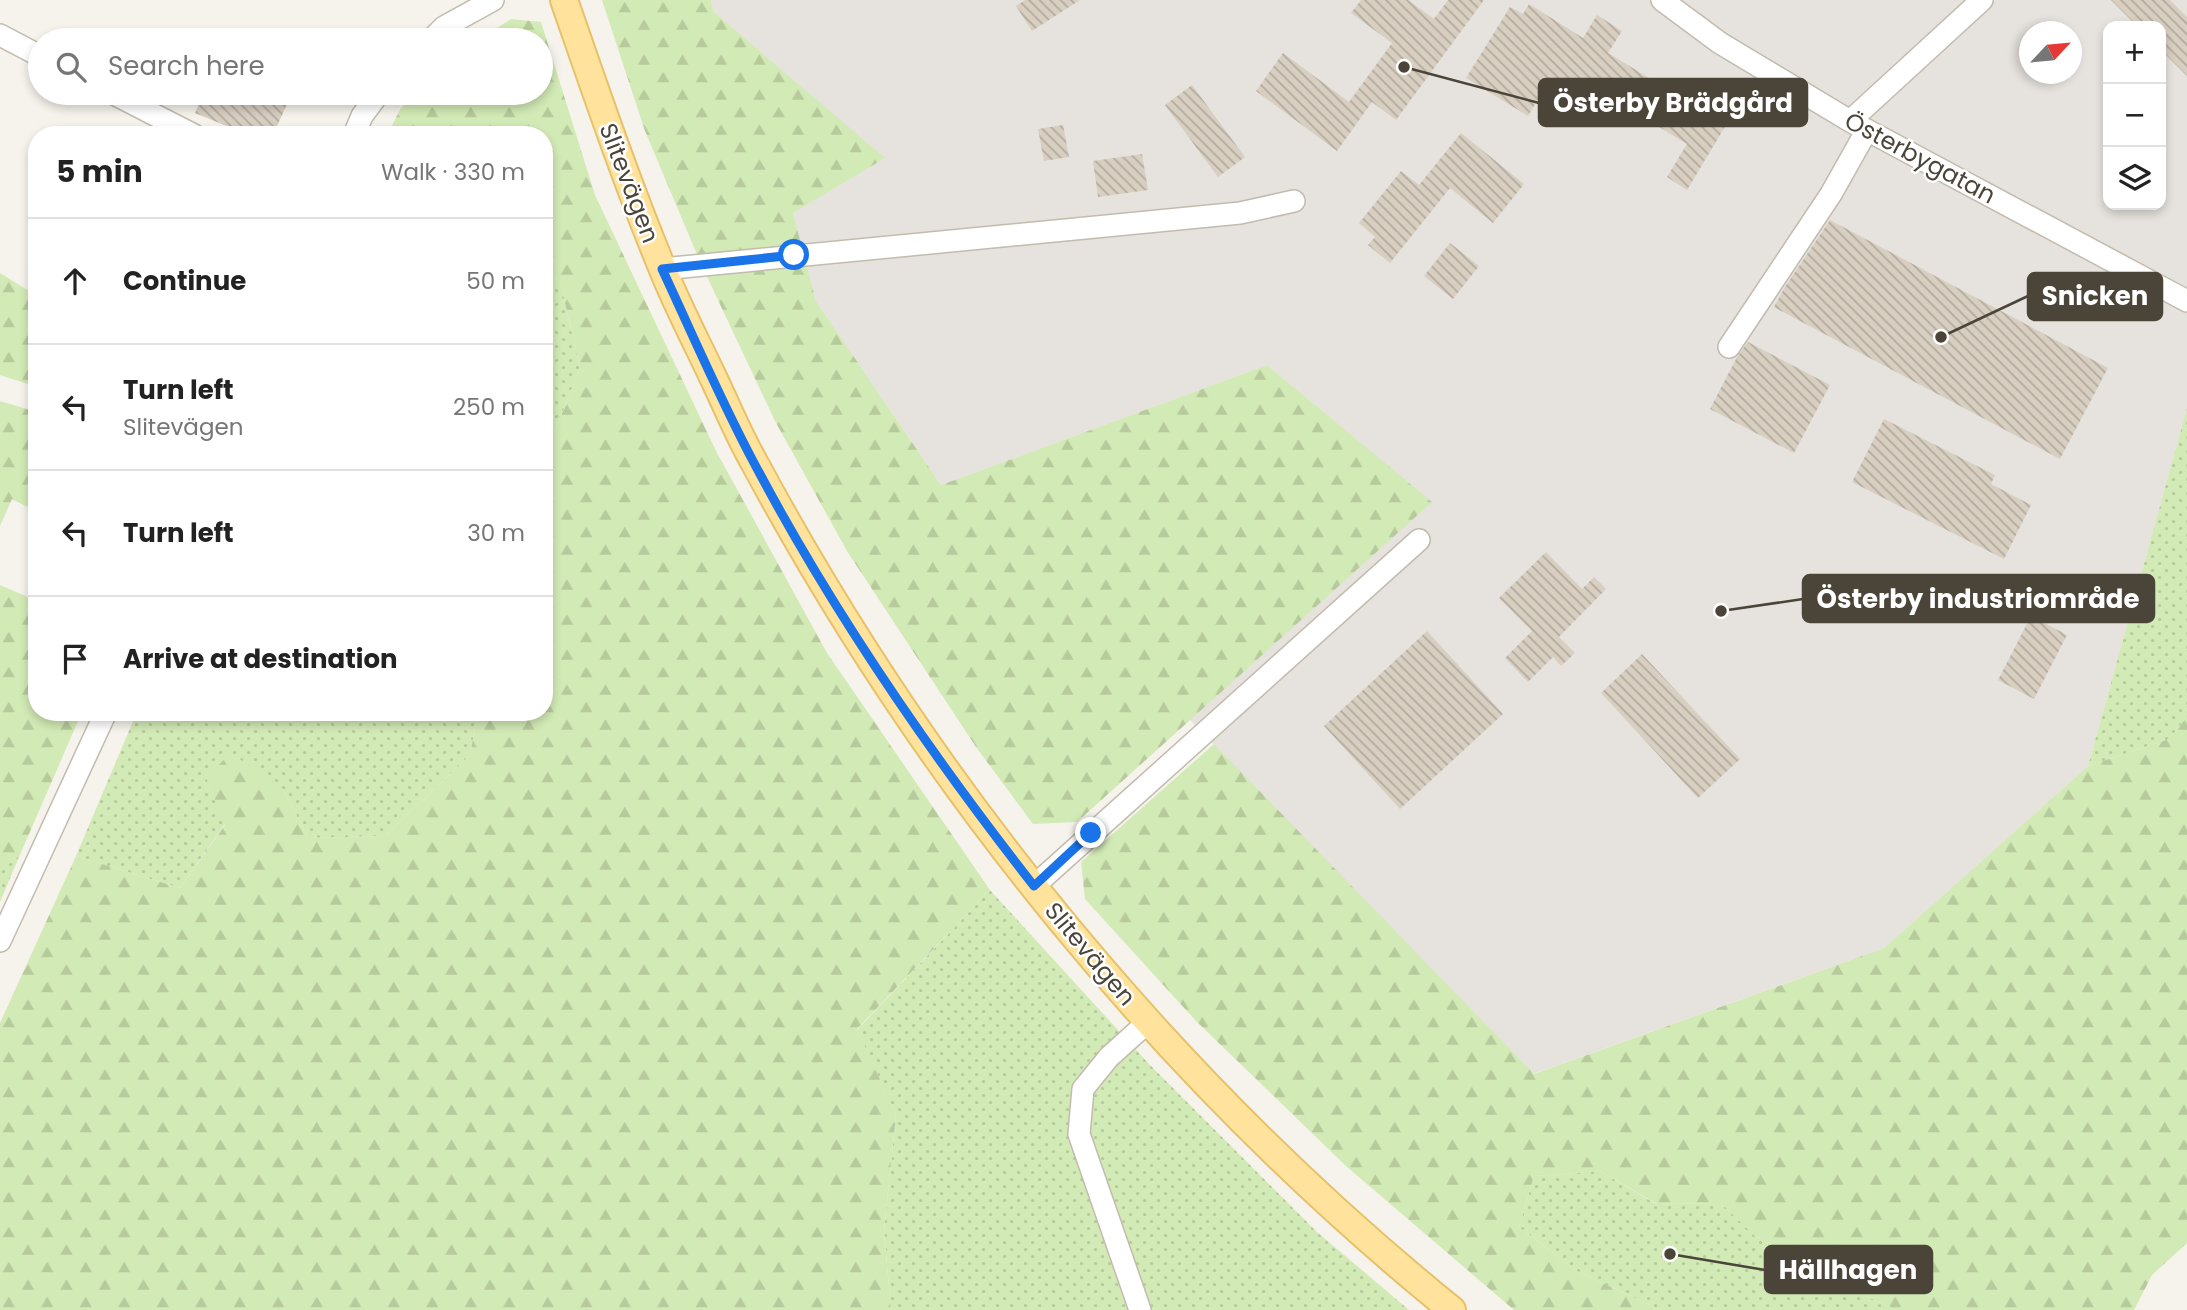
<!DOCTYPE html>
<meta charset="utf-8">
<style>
:root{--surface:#fff;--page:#f2f2f2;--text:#222;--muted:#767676;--line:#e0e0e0}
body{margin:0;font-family:Poppins,sans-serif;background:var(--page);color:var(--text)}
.controls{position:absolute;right:21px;top:21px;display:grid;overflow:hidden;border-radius:14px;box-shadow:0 4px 10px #0003}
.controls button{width:63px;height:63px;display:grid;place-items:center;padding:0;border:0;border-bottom:2px solid var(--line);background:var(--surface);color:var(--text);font:35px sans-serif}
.compass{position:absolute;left:2019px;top:21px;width:63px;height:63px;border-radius:50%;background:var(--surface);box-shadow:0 4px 10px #0003;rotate:64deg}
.stop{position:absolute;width:21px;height:21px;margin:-16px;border:5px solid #1a73e8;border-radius:50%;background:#fff}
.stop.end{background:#1a73e8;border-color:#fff;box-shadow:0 2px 7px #0008}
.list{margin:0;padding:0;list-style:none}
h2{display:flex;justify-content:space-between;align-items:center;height:91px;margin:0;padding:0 28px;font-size:30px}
h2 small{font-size:23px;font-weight:400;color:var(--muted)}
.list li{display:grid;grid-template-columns:46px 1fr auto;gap:21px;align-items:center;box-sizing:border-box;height:126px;padding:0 28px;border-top:2px solid var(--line)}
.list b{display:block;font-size:26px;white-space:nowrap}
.list p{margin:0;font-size:23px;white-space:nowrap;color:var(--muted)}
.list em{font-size:23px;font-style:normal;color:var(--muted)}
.icon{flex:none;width:38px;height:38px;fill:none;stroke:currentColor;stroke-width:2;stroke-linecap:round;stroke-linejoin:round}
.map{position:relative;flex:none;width:2187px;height:1310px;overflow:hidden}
.search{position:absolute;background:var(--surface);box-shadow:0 4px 10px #0003;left:28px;top:28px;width:525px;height:77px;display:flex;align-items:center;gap:18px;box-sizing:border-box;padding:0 24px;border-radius:38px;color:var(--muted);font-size:26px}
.panel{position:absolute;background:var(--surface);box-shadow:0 4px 10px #0003;left:28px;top:126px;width:525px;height:595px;border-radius:28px}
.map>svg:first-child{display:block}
</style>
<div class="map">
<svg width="2187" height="1310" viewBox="0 0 2187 1310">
<defs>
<pattern id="grass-dots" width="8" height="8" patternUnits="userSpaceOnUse" patternTransform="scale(1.75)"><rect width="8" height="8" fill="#d2eab5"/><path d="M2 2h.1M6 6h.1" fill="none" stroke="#b6ca9c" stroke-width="1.8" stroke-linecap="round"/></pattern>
<pattern id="forest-firs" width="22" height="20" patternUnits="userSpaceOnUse" patternTransform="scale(1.75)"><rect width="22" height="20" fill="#d2eab5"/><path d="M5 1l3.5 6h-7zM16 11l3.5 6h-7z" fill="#b6ca9c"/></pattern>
<pattern id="building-back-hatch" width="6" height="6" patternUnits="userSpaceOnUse" patternTransform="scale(1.75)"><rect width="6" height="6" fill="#d8cfc1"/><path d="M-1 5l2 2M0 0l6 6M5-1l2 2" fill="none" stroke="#b1aa9e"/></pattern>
</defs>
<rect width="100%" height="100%" fill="#f6f3ec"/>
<path fill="#e6e2dd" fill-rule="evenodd" d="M 711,0 L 2187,0 L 2187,408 L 2088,766 L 1884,948 L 1533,1074 L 1189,719 L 1431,502 L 1267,365 L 941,485 L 816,301 L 793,213 L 884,158 L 713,11 ZM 2108,26 L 2161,26 L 2161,205 L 2108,205 ZM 2030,32 L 2072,32 L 2072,74 L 2030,74 Z"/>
<path fill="url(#grass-dots)" d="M 544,273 L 560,281 L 580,368 L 544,458 Z
M 2187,408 L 2187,717 L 2169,739 L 2088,766 Z
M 137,712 L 478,712 L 470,755 L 385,836 L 308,838 L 283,789 L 206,777 L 225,824 L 180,888 L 76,856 Z
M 19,857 L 0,902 L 0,862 Z
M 990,890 L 1149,1064 L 1317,1232 L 1409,1310 L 891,1310 L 884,1231 L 896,1115 L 857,1030 Z
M 1600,1171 L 1656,1204 L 1721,1203 L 1756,1237 L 1845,1286 L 1896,1310 L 1654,1310 L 1652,1306 L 1575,1270 L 1519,1227 L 1534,1176 Z"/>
<path fill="url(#forest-firs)" d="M 602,0 L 711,0 L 713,11 L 885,158 L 793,213 L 816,301 L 941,485 L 1267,365 L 1432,502 L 1077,822 L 1033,824 L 976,747 L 847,551 L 775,421 L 701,264 L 645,131 Z
M 511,19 L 541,22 L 595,195 L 716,451 L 827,653 L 990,890 L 857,1029 L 896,1115 L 884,1231 L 891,1310 L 0,1310 L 0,1023 L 76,856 L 180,888 L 225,825 L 206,777 L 231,753 L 283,789 L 308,838 L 385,836 L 470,755 L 478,712 L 544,712 L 544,458 L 580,368 L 560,281 L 544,273 L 544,135 L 387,135 L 401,108 L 417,93 L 541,93 L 541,40 L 478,40 Z
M 0,273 L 37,296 L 37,387 L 0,375 Z
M 0,401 L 37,412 L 37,512 L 12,499 L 0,526 Z
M 0,585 L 37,601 L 37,712 L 82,712 L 19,857 L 0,862 Z
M 2187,717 L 2187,1243 L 2152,1275 L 2134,1310 L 1896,1310 L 1845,1286 L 1756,1237 L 1721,1203 L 1657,1204 L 1600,1171 L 1534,1176 L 1519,1227 L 1575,1270 L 1652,1306 L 1654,1310 L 1514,1310 L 1347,1167 L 1196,1021 L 1085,899 L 1081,862 L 1214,744 L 1534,1074 L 1884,948 L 2088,766 L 2169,739 Z"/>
<path fill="url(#building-back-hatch)" d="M 1025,0 L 1080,0 L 1032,31 L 1016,6 Z
M 1361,0 L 1408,0 L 1434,19 L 1448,0 L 1484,0 L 1396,120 L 1372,102 L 1337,151 L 1256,91 L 1283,53 L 1349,102 L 1392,43 L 1351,13 Z
M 2111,0 L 2170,0 L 2187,17 L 2187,76 L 2161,50 L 2161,26 L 2137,26 Z
M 1529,4 L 1583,38 L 1597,15 L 1622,31 L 1608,53 L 1726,125 L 1687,190 L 1667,177 L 1687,144 L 1610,97 L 1606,104 L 1583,90 L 1570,111 L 1541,94 L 1528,116 L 1466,78 L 1510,7 L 1523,14 Z
M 1192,85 L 1245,157 L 1218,177 L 1165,105 Z
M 204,93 L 292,93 L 273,135 L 248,135 L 195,113 Z
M 1063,125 L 1069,157 L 1044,161 L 1038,129 Z
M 1461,133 L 1524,184 L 1493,223 L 1450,188 L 1390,263 L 1368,245 L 1375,237 L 1359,223 L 1401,171 L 1419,185 Z
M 1142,154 L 1148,190 L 1098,197 L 1093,161 Z
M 1830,220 L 2108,368 L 2060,459 L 1774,307 L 1785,287 Z
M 1450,243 L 1479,266 L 1453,299 L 1424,276 Z
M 1748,342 L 1830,385 L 1794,453 L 1710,409 L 1737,357 Z
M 1884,419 L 1995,475 L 1991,484 L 2031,505 L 2004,559 L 1852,482 Z
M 1546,552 L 1582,589 L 1594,577 L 1606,589 L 1559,637 L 1575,653 L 1561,666 L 1553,657 L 1528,682 L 1505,658 L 1532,631 L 1499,598 Z
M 2031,616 L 2067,635 L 2034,699 L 1998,680 Z
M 1427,631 L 1503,714 L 1400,809 L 1324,726 Z
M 1642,654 L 1740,759 L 1698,798 L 1601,693 Z"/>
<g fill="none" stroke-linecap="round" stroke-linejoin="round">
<g stroke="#c2bbae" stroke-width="24">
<path id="minor" d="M 1662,0 L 1720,43 L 1850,121 L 2187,301
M 0,35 L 40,56
M 431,40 L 444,27 L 493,0
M 112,93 L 194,135
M 1850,121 L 1982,0
M 354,135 L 362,116 L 379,93
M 662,269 L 1240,213 L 1294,201
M 1729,347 L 1831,194 L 1867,130
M 1034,886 L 1419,540
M 0,941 L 106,712
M 1140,1310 L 1079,1134 L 1083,1089 L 1109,1057 L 1148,1022"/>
</g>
<g stroke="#e6c16a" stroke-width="30">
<path id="major" d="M 564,0 C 595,89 625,178 661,265 C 676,303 695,339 712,375 C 726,404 738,434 754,462 C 928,786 1167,1079 1452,1310"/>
</g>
<use href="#minor" stroke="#fff" stroke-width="21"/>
<use href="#major" stroke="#ffe39c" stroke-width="26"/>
</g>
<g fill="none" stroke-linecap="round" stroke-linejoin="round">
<path stroke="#1a73e8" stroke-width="9" d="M 794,255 L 662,269 C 692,333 720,399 753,461 C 832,611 929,752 1034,886 L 1091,833"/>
</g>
<g text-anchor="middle" stroke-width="5" stroke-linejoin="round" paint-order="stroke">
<g font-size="24" fill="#4b4439" stroke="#fff">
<text transform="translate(1920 158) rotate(28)" y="8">Österbygatan</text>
<text transform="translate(629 183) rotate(69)" y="8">Slitevägen</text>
<text transform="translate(1090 954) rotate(50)" y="8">Slitevägen</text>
</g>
</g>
<path fill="none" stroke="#4b4439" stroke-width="2.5" d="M1404 67L1539 103M1941 337L2028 296M1721 611L1803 599M1670 1254L1765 1270"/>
<g fill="#4b4439" stroke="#fff" stroke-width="2.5">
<circle cx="1404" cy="67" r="7"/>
<circle cx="1941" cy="337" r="7"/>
<circle cx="1721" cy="611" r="7"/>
<circle cx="1670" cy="1254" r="7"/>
</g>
<g fill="#4b4439" stroke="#4b4439" stroke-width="2.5">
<rect x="1539" y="79" width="268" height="47" rx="7"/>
<rect x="2028" y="273" width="134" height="47" rx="7"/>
<rect x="1803" y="575" width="351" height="47" rx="7"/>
<rect x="1765" y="1246" width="167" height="47" rx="7"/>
</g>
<g font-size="26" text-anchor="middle" font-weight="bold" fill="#fff">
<text x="1673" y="112">Österby Brädgård</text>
<text x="2095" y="305">Snicken</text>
<text x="1978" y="608">Österby industriområde</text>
<text x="1848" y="1279">Hällhagen</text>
</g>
</svg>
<div class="controls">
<button>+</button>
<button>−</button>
<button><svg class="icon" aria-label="layers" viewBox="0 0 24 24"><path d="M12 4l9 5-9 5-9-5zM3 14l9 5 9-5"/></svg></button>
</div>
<svg class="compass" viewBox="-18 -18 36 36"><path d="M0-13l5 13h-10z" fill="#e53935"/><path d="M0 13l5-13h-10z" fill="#767676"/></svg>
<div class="stop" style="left:794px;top:255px"></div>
<div class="stop end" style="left:1091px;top:833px"></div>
<div class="search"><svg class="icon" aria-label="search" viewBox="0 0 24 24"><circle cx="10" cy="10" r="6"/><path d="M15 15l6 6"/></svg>Search here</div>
<section class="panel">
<h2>5 min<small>Walk · 330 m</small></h2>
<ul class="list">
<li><svg class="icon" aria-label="ahead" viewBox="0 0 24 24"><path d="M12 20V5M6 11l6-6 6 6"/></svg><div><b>Continue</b></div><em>50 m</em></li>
<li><svg class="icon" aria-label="left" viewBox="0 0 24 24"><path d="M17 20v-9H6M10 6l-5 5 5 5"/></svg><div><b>Turn left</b><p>Slitevägen</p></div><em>250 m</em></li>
<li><svg class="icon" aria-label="left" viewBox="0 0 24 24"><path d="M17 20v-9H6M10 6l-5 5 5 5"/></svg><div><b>Turn left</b></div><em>30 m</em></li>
<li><svg class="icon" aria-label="arrive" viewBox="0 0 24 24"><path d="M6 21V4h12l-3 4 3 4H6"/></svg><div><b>Arrive at destination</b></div></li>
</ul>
</section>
</div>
